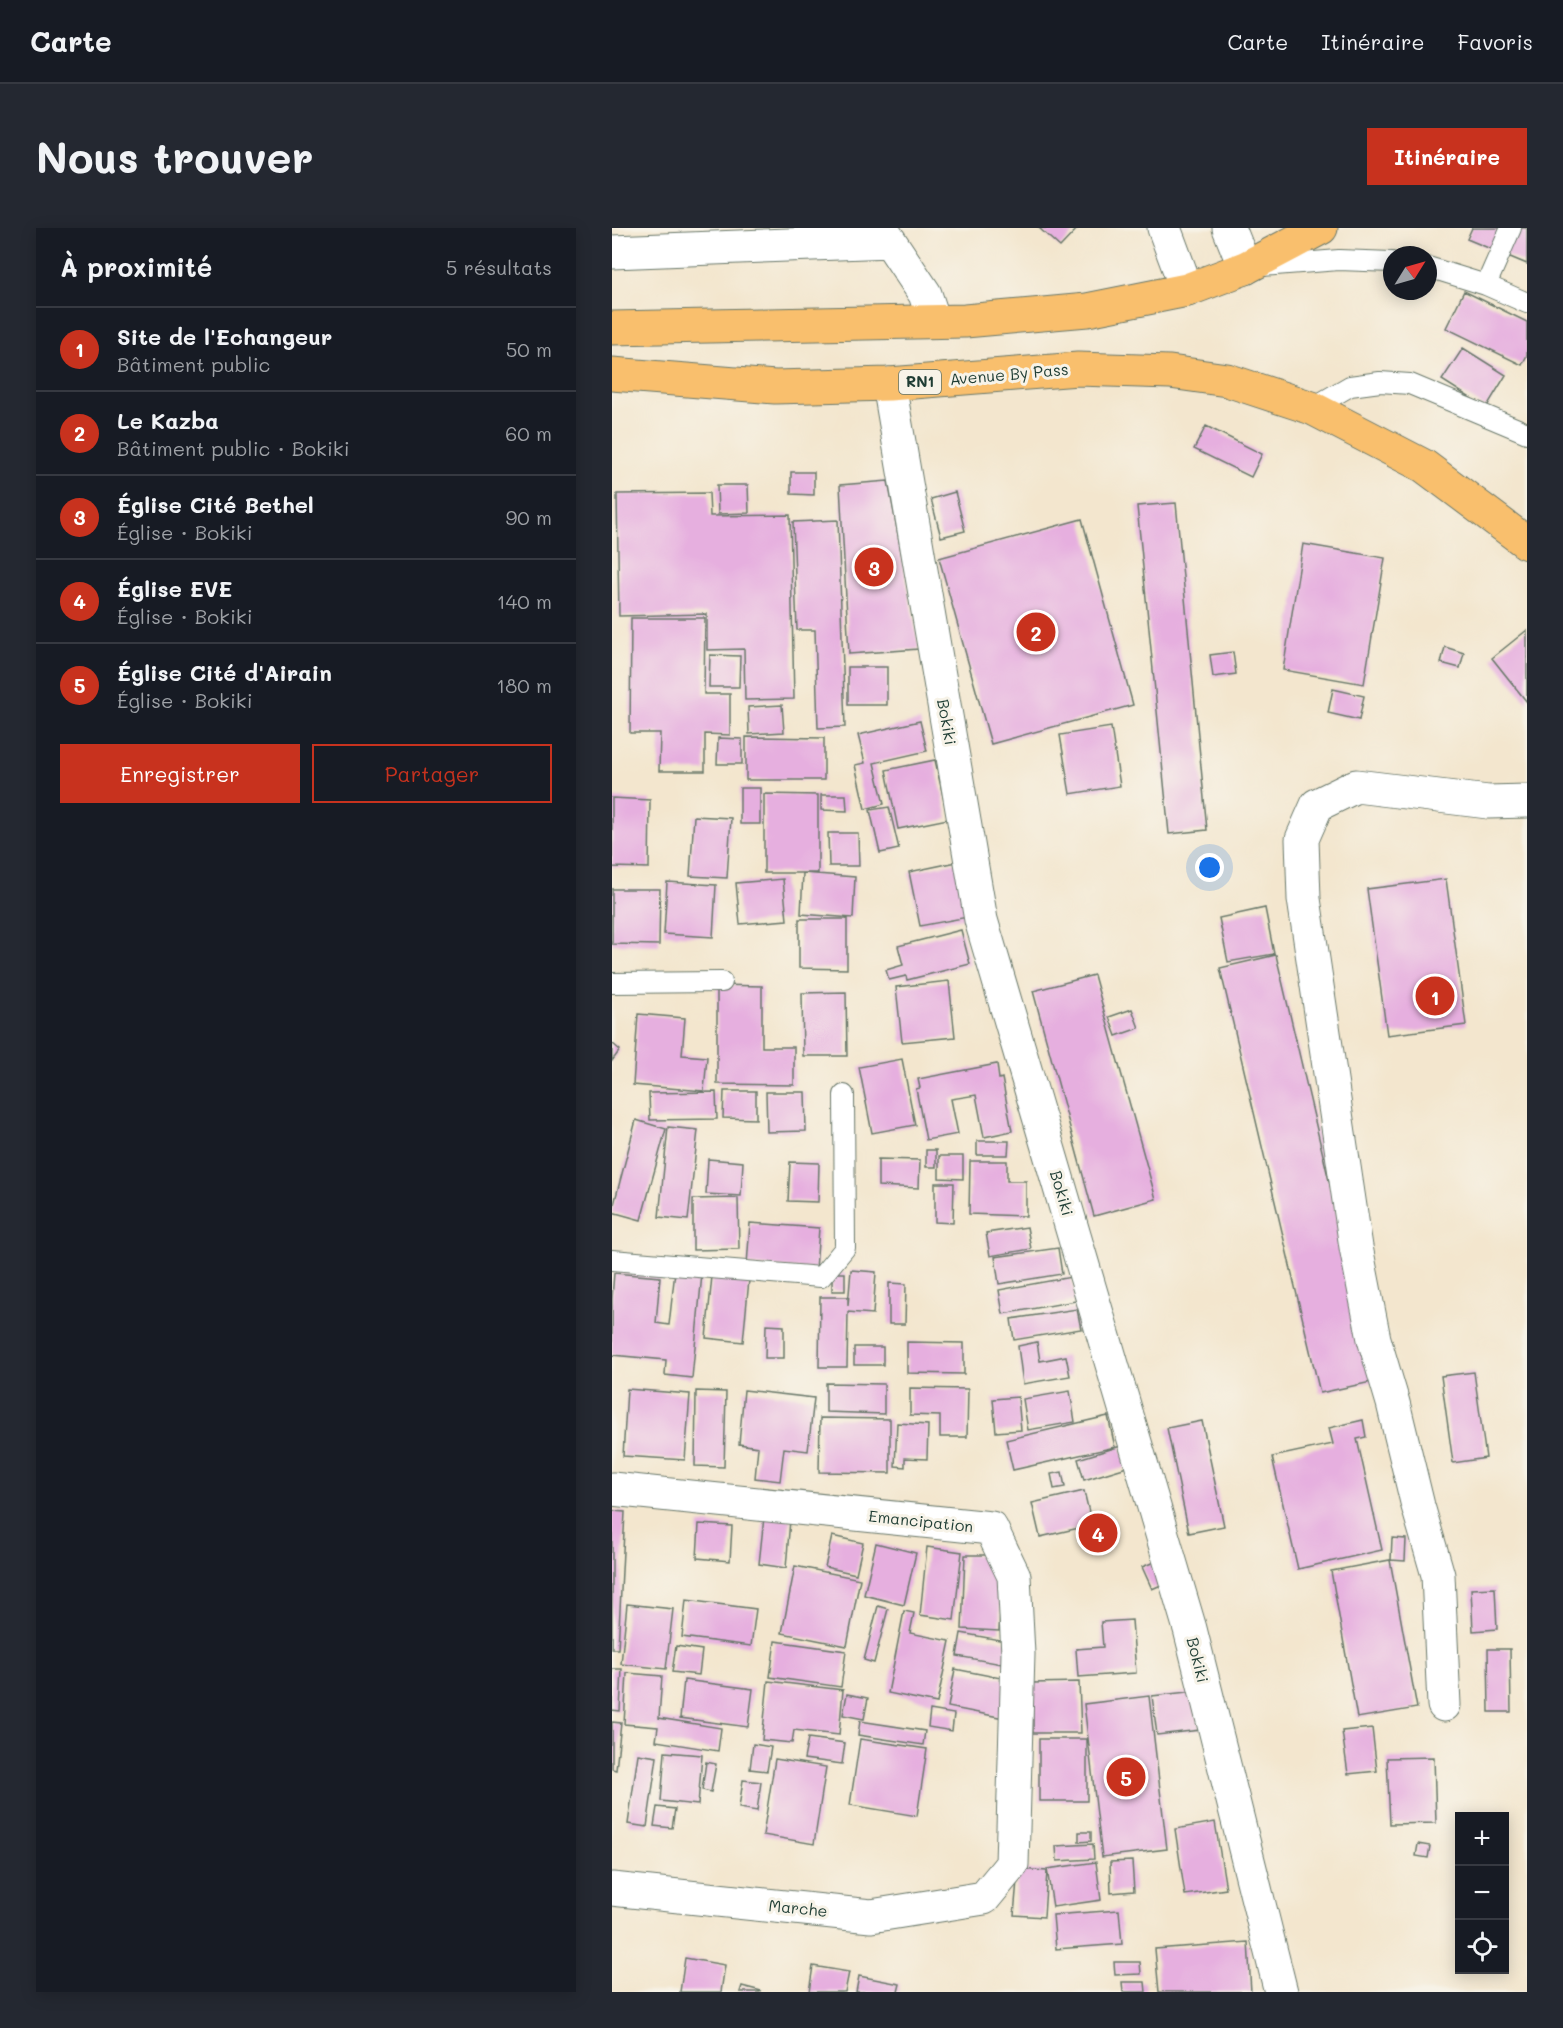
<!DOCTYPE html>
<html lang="fr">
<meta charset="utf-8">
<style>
:root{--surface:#171b24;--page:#242831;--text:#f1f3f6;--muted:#9ea1a6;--line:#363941;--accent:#c8321e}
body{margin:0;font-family:Mali,sans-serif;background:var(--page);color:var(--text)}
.controls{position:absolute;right:18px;bottom:18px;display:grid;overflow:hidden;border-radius:0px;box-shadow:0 3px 15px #0003}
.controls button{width:54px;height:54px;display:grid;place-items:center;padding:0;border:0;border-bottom:2px solid var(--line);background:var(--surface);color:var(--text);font:30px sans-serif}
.compass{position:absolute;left:771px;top:18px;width:54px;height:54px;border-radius:50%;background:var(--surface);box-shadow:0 3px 15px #0003;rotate:53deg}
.you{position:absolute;left:598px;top:640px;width:21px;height:21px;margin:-15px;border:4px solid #fff;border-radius:50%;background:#1a73e8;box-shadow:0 0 0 9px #1a73e833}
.badge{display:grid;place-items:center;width:39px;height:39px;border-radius:50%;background:var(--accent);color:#fff;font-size:20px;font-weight:700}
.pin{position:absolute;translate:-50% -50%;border:3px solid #fff;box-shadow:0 2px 6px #0006}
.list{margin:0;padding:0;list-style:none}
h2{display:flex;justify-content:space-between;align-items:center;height:78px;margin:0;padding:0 24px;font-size:26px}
h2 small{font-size:20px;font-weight:400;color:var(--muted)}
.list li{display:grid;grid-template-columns:39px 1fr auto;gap:18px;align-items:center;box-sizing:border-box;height:84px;padding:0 24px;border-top:2px solid var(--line)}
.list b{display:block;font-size:22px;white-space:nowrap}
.list p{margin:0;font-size:20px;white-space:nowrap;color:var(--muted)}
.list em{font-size:20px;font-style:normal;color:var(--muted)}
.actions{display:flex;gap:12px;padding:18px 24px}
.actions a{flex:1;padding:14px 0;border:2px solid var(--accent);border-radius:0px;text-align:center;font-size:21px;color:var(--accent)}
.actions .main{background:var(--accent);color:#fff}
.icon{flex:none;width:33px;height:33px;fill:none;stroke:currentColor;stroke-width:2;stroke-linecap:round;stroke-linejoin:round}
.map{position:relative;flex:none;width:915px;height:1764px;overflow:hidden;border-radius:0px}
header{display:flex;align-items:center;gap:36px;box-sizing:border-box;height:84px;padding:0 30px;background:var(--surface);border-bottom:2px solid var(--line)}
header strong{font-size:28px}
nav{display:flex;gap:33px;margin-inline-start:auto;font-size:21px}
.intro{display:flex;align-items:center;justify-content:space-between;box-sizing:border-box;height:144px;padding:0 36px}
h1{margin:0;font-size:42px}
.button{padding:15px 27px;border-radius:0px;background:var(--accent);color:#fff;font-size:21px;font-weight:700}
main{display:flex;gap:36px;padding:0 36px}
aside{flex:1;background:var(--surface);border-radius:0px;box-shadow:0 3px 15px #0003}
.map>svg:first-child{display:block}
</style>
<header>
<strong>Carte</strong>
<nav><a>Carte</a><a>Itinéraire</a><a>Favoris</a></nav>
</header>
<div class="intro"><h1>Nous trouver</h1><a class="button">Itinéraire</a></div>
<main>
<aside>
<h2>À proximité<small>5 résultats</small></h2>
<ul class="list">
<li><span class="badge">1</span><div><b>Site de l'Echangeur</b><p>Bâtiment public</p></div><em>50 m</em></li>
<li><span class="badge">2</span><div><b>Le Kazba</b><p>Bâtiment public · Bokiki</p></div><em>60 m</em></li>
<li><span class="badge">3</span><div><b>Église Cité Bethel</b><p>Église · Bokiki</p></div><em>90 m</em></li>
<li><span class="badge">4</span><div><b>Église EVE</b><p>Église · Bokiki</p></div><em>140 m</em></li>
<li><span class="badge">5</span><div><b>Église Cité d'Airain</b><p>Église · Bokiki</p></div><em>180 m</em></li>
</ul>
<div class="actions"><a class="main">Enregistrer</a><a>Partager</a></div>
</aside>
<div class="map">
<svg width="915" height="1764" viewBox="0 0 915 1764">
<rect width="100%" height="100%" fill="#f7f3e8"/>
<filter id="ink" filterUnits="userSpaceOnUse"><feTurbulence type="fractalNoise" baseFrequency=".0167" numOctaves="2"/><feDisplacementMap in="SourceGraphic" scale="12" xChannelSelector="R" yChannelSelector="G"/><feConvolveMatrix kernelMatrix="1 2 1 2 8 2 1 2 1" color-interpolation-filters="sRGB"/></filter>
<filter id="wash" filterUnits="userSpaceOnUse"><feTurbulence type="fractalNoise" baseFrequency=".008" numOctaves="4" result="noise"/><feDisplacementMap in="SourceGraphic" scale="24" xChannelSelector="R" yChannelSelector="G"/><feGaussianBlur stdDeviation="1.35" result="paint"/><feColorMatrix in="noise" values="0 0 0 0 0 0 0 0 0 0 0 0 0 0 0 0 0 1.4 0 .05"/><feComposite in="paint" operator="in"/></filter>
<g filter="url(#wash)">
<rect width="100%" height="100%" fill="#f3e6ce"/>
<g id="blocks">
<path fill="#e6afdf" d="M 427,0 L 466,0 L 448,19 Z
M 860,0 L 915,0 L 915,36 L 855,11 Z
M 852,63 L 915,94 L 915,127 L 910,137 L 834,100 Z
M 851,120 L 894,147 L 874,180 L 830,152 Z
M 594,198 L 650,226 L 639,249 L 582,221 Z
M 179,244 L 202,244 L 202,267 L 179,266 Z
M 276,253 L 307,421 L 237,426 L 228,257 Z
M 105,257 L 136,257 L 137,285 L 106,286 Z
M 343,264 L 353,303 L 329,309 L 319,271 Z
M 97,265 L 98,288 L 178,287 L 182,471 L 133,472 L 132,421 L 95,422 L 95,386 L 7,388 L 5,266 Z
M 564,275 L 595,602 L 557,606 L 525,278 Z
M 470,291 L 521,477 L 379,516 L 327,330 Z
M 226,292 L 233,499 L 206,500 L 203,402 L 185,402 L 181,294 Z
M 691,316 L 773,330 L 752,456 L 671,442 Z
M 19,390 L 93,390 L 92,466 L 118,466 L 118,507 L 93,506 L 93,543 L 47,543 L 48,505 L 18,505 Z
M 915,402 L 915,474 L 880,430 Z
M 833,419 L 852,425 L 848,440 L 829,435 Z
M 621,424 L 624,446 L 601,449 L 598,427 Z
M 98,427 L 128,428 L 127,459 L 97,459 Z
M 236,439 L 275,439 L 275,477 L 236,477 Z
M 721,461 L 752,468 L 747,492 L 716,485 Z
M 170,477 L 172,504 L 137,506 L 136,479 Z
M 308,493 L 315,523 L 262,535 L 272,576 L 253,581 L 243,537 L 253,535 L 246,507 Z
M 499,499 L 508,558 L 458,566 L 448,507 Z
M 134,509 L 212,510 L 212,552 L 134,552 Z
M 106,510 L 130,511 L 130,536 L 105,536 Z
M 323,532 L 336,591 L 286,601 L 274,542 Z
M 128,560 L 148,560 L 148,596 L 128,596 Z
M 152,566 L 206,567 L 206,645 L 152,645 Z
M 209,567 L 234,567 L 235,583 L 209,582 Z
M 0,570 L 38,572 L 37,640 L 0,639 Z
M 277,579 L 287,621 L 268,625 L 258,582 Z
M 82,588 L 119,590 L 115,650 L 78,648 Z
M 216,605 L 246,605 L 247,638 L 217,638 Z
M 345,634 L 356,689 L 308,698 L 297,644 Z
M 191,645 L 243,649 L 241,690 L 189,686 Z
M 171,651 L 175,692 L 128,696 L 124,655 Z
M 834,651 L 854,797 L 775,807 L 755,661 Z
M 55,654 L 104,657 L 101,709 L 52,706 Z
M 0,661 L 48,661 L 47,717 L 0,716 Z
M 653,680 L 662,726 L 616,734 L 607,690 Z
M 187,691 L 235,691 L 235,741 L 187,740 Z
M 349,702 L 358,736 L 295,752 L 294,748 L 277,752 L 274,742 L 291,737 L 286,718 Z
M 664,727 L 764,1153 L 708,1165 L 608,740 Z
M 482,747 L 544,971 L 482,988 L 421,763 Z
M 337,753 L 343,809 L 290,814 L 284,759 Z
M 105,757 L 150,758 L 150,819 L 182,819 L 182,857 L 105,856 Z
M 234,764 L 235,828 L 191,828 L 190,765 Z
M 520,781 L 527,800 L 504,808 L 497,789 Z
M 26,786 L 73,790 L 70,827 L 95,829 L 92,863 L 21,857 Z
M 0,815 L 8,822 L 0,833 Z
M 290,831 L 303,897 L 260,905 L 247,839 Z
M 385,836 L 387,851 L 390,850 L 400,903 L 372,909 L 364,867 L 339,871 L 346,906 L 314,912 L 304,861 L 308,860 L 306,851 Z
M 112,863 L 144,863 L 144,891 L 111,890 Z
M 104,864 L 105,891 L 38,892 L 37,865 Z
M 154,864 L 193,864 L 194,903 L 155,904 Z
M 24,892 L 54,901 L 29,992 L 0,984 Z
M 56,899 L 86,902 L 76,992 L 47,989 Z
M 365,913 L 397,913 L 396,927 L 365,927 Z
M 314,922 L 324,922 L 324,939 L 314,939 Z
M 327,928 L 351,928 L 351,951 L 327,950 Z
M 96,931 L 131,934 L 129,968 L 94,966 Z
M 266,931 L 308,932 L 307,960 L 266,958 Z
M 358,933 L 395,933 L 395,953 L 414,953 L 414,988 L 357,986 Z
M 178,934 L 207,935 L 206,974 L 176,973 Z
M 323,955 L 342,955 L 341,995 L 323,994 Z
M 126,970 L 127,1021 L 81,1022 L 81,971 Z
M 138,995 L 207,1000 L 204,1042 L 135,1037 Z
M 415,999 L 419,1021 L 378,1028 L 374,1005 Z
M 446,1020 L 450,1046 L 387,1056 L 383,1029 Z
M 239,1042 L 264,1044 L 261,1086 L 236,1084 L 235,1139 L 207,1139 L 208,1069 L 236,1069 L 236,1078 Z
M 63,1043 L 90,1046 L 80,1150 L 53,1147 L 54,1132 L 0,1127 L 0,1071 L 2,1045 L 48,1049 L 44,1095 L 57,1097 Z
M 220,1045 L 233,1045 L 233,1063 L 220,1063 Z
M 100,1048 L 137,1052 L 131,1114 L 94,1110 Z
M 459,1049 L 464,1073 L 391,1086 L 387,1062 Z
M 277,1055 L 294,1056 L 293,1096 L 277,1096 Z
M 465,1081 L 469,1101 L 402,1112 L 399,1091 Z
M 154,1097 L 172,1098 L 172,1130 L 153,1130 Z
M 295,1114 L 352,1115 L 352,1146 L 295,1145 Z
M 425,1114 L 428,1133 L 454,1128 L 458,1148 L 411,1156 L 406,1118 Z
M 242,1119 L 271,1119 L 271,1137 L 242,1137 Z
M 862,1144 L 874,1230 L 841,1235 L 829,1148 Z
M 214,1155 L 272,1156 L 272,1186 L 214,1184 Z
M 298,1160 L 356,1161 L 355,1209 L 328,1209 L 328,1188 L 298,1187 Z
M 15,1161 L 78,1166 L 73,1232 L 11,1228 Z
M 132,1162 L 202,1170 L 196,1223 L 172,1220 L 168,1253 L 143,1250 L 146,1219 L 127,1216 Z
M 84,1163 L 114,1164 L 112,1239 L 83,1238 Z
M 458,1163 L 463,1194 L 416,1202 L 411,1171 Z
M 406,1169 L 409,1202 L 384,1204 L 381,1171 Z
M 496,1188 L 503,1219 L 401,1242 L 394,1212 Z
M 208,1190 L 278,1191 L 278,1245 L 207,1244 Z
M 751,1192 L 754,1209 L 745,1211 L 770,1322 L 686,1341 L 660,1229 L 721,1216 L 717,1200 Z
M 590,1193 L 612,1298 L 577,1305 L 555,1200 Z
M 285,1195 L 316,1197 L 315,1231 L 293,1230 L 293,1239 L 283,1238 Z
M 509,1218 L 515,1239 L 472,1252 L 466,1231 Z
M 450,1244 L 453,1259 L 442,1261 L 439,1246 Z
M 472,1263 L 480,1297 L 428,1309 L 420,1275 Z
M 0,1283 L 13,1284 L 6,1421 L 0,1421 Z
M 152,1289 L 178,1292 L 174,1340 L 147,1336 Z
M 87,1296 L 120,1298 L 118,1333 L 85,1330 Z
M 220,1308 L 251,1315 L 244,1346 L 213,1339 Z
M 780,1310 L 794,1311 L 793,1333 L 779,1332 Z
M 264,1315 L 304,1325 L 292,1377 L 252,1367 Z
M 315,1319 L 350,1324 L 342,1392 L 308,1387 Z
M 353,1327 L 379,1327 L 390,1346 L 387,1403 L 350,1401 Z
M 547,1332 L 556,1354 L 540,1361 L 530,1339 Z
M 778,1332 L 805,1480 L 745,1490 L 719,1343 Z
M 183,1338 L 248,1351 L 235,1418 L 170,1405 Z
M 883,1360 L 885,1401 L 861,1403 L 859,1361 Z
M 74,1372 L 144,1381 L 139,1418 L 70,1409 Z
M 15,1376 L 61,1381 L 54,1441 L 9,1436 Z
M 266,1378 L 276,1381 L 262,1435 L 252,1432 Z
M 292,1383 L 302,1385 L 298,1405 L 338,1413 L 325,1475 L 276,1465 Z
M 520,1392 L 524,1445 L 466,1449 L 464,1421 L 491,1419 L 489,1394 Z
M 349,1405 L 399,1414 L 395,1437 L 345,1428 Z
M 163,1413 L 234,1423 L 229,1459 L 158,1449 Z
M 64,1418 L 90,1422 L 87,1447 L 60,1444 Z
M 876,1421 L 898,1421 L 899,1484 L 877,1484 Z
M 0,1441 L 10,1441 L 8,1483 L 0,1482 Z
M 343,1441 L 399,1452 L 392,1490 L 336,1479 Z
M 15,1445 L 50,1448 L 47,1490 L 109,1500 L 106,1523 L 44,1513 L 46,1499 L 12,1496 Z
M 72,1452 L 141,1461 L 136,1499 L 68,1490 Z
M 156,1453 L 231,1462 L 227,1507 L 182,1502 L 180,1515 L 150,1512 Z
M 467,1454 L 469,1505 L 421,1505 L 420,1455 Z
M 584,1463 L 588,1502 L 545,1507 L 540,1468 Z
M 235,1466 L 256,1470 L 252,1491 L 231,1487 Z
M 537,1468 L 555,1621 L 490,1629 L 472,1476 Z
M 318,1482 L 342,1486 L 340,1503 L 316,1499 Z
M 248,1493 L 313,1503 L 311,1517 L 246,1507 Z
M 0,1494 L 9,1495 L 4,1542 L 0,1541 Z
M 760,1500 L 765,1543 L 736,1546 L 730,1503 Z
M 196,1510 L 233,1515 L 230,1536 L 192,1531 Z
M 248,1511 L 315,1521 L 305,1588 L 238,1577 Z
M 427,1511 L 475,1511 L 475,1573 L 427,1573 Z
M 141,1516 L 159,1519 L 155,1543 L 138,1541 Z
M 53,1524 L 90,1527 L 86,1577 L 49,1573 Z
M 26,1526 L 45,1529 L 35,1599 L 16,1596 Z
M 822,1529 L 824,1595 L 778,1596 L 775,1530 Z
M 163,1531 L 214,1539 L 202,1616 L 151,1607 Z
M 94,1534 L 104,1536 L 99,1564 L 90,1562 Z
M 131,1552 L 149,1554 L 145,1583 L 127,1580 Z
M 45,1579 L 63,1581 L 60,1600 L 42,1598 Z
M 603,1594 L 614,1661 L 573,1667 L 563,1601 Z
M 467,1604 L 479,1604 L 479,1613 L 467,1614 Z
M 481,1616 L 482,1631 L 445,1633 L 444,1618 Z
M 806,1616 L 818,1618 L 816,1630 L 804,1628 Z
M 520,1633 L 522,1663 L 499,1665 L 498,1634 Z
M 484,1634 L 489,1672 L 441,1679 L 435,1641 Z
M 406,1641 L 435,1643 L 432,1689 L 402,1687 Z
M 507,1682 L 510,1716 L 444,1721 L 441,1687 Z
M 636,1714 L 639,1764 L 547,1764 L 543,1721 Z
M 73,1730 L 113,1737 L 109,1764 L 68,1764 Z
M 502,1734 L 528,1734 L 529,1746 L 503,1747 Z
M 201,1738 L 237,1744 L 233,1764 L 197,1764 Z
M 247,1748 L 288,1756 L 286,1764 L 244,1764 Z
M 510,1754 L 533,1754 L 534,1764 L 511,1764 Z
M 130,1758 L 149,1763 L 148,1764 L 128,1764 Z"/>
</g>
</g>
<g filter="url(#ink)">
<use href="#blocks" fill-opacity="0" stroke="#69786a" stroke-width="1.5"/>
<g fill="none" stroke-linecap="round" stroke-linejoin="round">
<g stroke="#69786a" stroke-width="22">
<path id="lane" d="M 650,38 L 727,32 L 780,34
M 816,39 L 874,57 L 915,75
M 874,57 L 899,0
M 700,180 L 738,158 L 768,154 L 798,156 L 915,205
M 0,755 L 110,754
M 0,1032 L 209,1049 L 233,1020 L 232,867"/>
</g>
<g stroke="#69786a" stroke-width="35">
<path id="street" d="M 269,0 L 313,66 L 322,93
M 552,0 L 575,62
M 617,0 L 633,40
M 0,24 L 278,13
M 277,156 L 369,692 L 578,1401 L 669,1764
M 0,1261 L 379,1300 L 402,1348 L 406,1426 L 400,1636 L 372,1670 L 259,1688 L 0,1661
M 832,1477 L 826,1347 L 806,1278 L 781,1175 L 762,1111 L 744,1019 L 692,671 L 690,611 L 705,577 L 744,558 L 876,574 L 915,573"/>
</g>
<g stroke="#69786a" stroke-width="35">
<path id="highway" d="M 0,100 L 353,93 L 475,82 L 575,62 L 633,40 L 709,0
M 0,146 L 163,159 L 277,156 L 466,141 L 558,144 L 615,152 L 700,180 L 812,238 L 915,315"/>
</g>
<use href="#lane" stroke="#fff" stroke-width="20"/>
<use href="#street" stroke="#fff" stroke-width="33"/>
<use href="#highway" stroke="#f9bf6d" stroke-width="33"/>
</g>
</g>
<g text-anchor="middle" stroke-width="6" stroke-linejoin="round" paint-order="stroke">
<rect fill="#f7f3e8" stroke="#60746a" stroke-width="1.5" x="287" y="142" width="42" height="24" rx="4.5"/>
<g font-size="15" font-weight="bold" fill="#1f3d34">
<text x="308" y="159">RN1</text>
</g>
<g font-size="16" fill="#1f3d34" stroke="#f7f3e8">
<text transform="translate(397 146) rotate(-5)" y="6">Avenue By Pass</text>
<text transform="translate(335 494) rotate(80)" y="6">Bokiki</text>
<text transform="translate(450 965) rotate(74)" y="6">Bokiki</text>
<text transform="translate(309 1293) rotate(6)" y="6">Emancipation</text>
<text transform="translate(586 1432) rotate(76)" y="6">Bokiki</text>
<text transform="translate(186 1680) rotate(6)" y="6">Marche</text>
</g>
</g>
</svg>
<div class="controls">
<button>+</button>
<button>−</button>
<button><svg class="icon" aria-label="locate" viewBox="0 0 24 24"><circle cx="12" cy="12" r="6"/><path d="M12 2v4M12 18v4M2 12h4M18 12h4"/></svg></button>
</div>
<svg class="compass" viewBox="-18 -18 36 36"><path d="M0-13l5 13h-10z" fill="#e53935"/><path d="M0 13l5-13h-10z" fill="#9ea1a6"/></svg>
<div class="you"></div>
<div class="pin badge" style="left:823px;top:768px">1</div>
<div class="pin badge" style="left:424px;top:404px">2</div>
<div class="pin badge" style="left:262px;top:339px">3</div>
<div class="pin badge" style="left:486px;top:1305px">4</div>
<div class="pin badge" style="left:514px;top:1549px">5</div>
</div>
</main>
